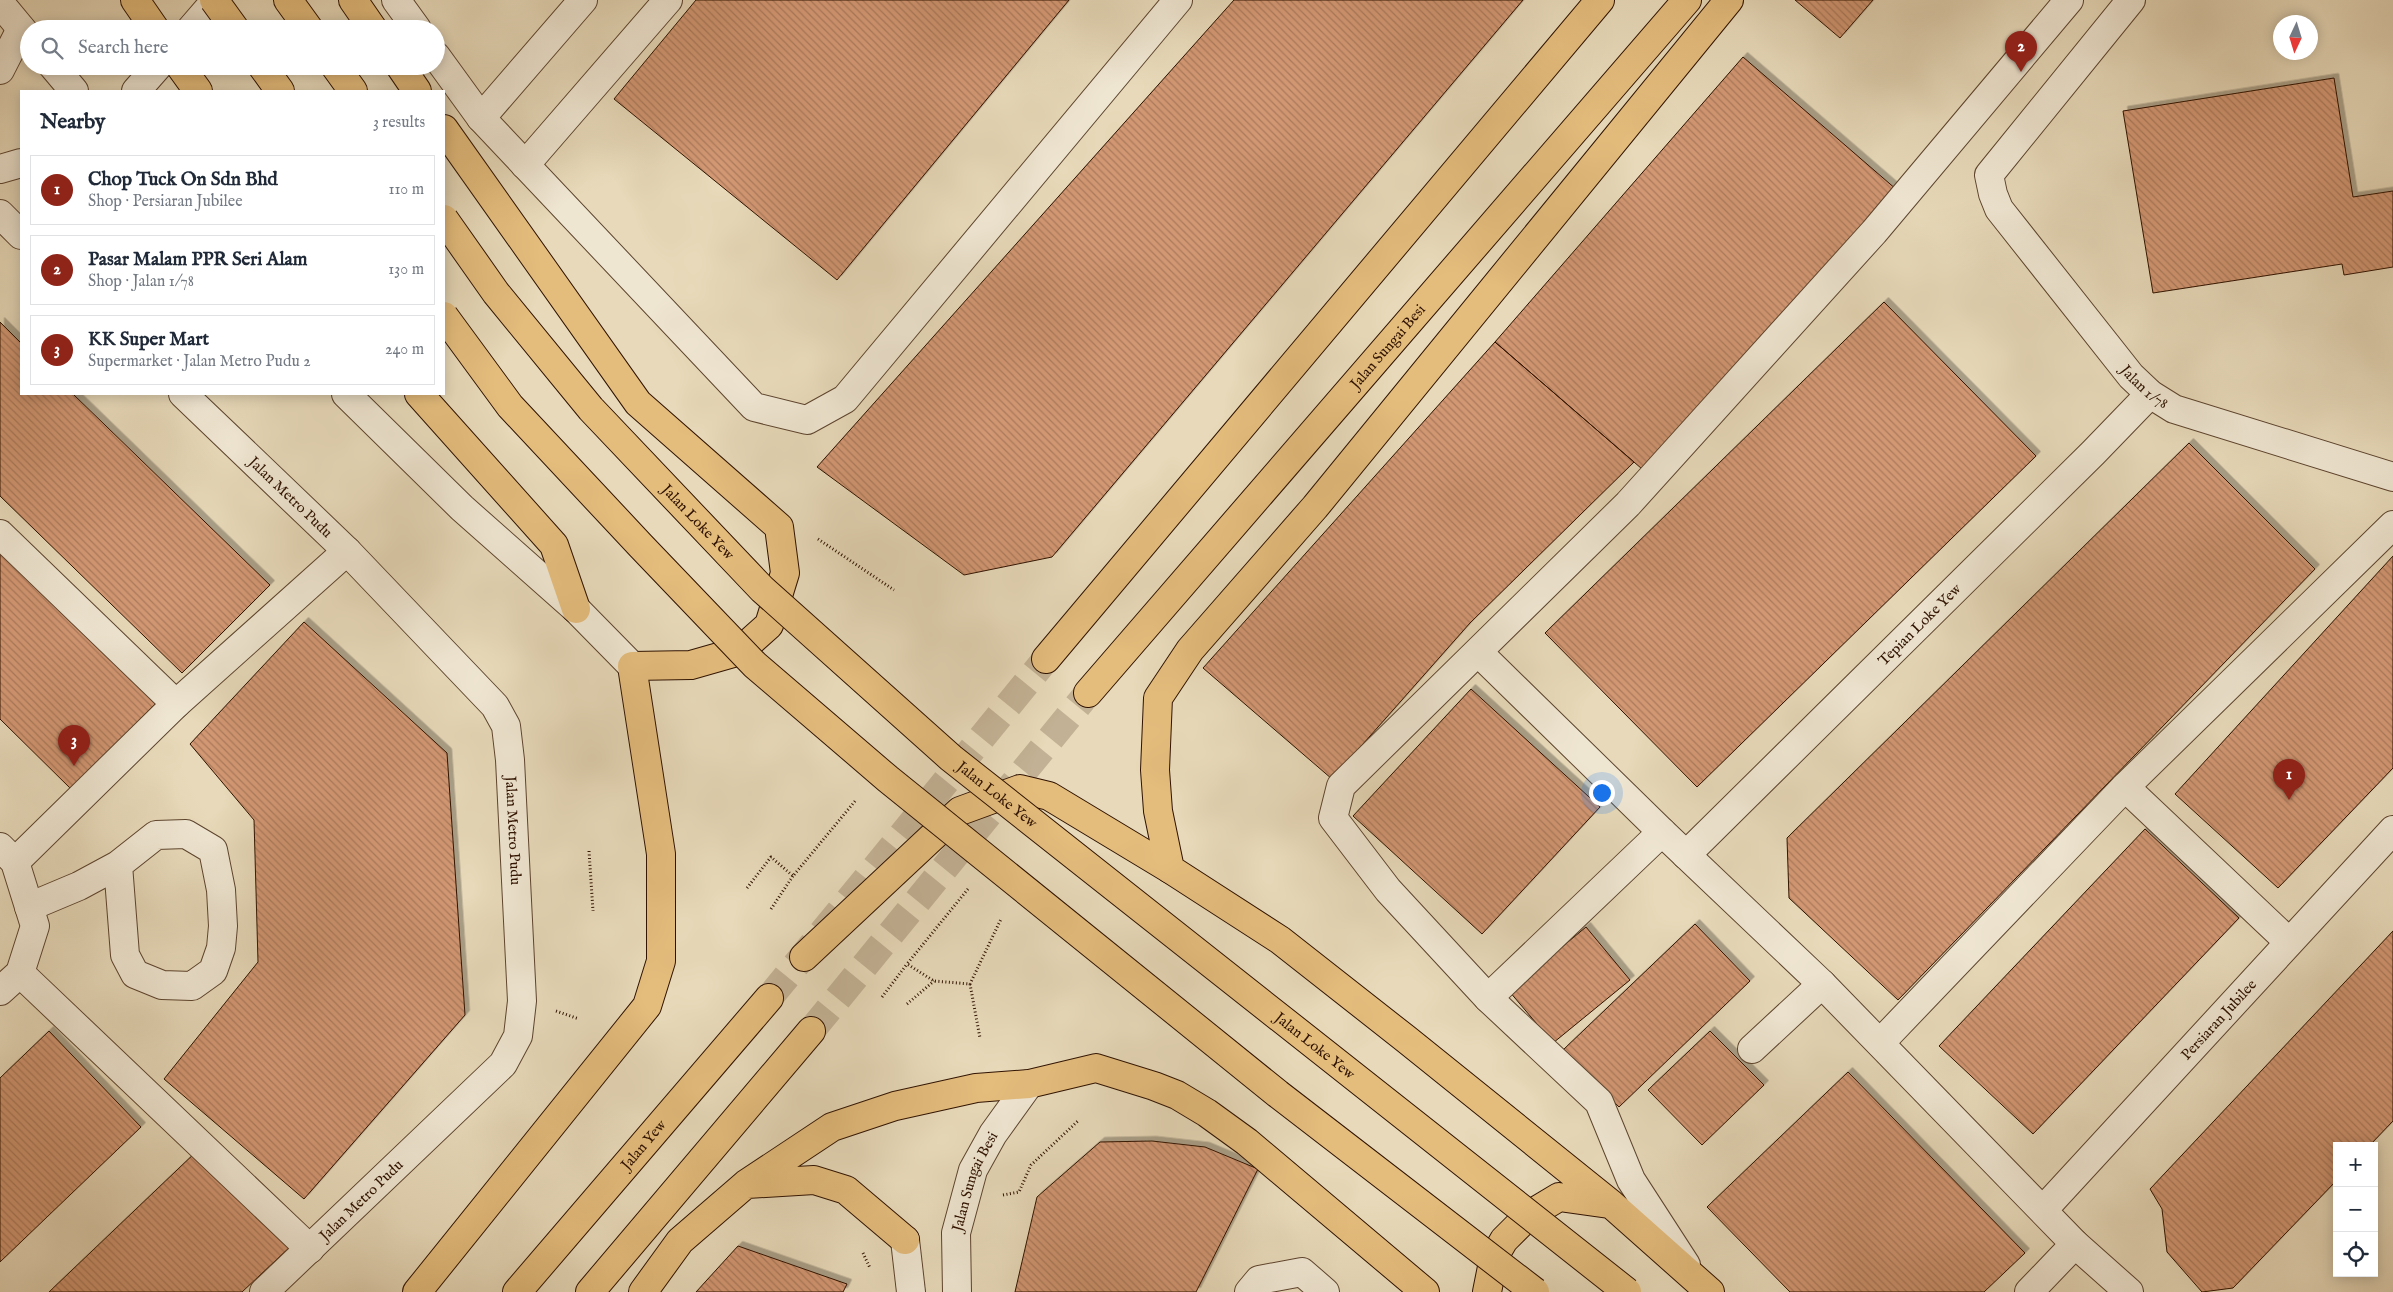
<!DOCTYPE html>
<meta charset="utf-8">
<style>
:root{--surface:#fff;--page:#f2f2f3;--text:#1f2937;--muted:#747a83;--line:#e0e1e3;--accent:#8f2418}
body{margin:0;font-family:"IM FELL English",serif;background:var(--page);color:var(--text)}
.controls{position:absolute;right:15px;bottom:15px;display:grid;overflow:hidden;border-radius:0px;box-shadow:0 2px 12px #0003}
.controls button{width:45px;height:45px;display:grid;place-items:center;padding:0;border:0;border-bottom:1px solid var(--line);background:var(--surface);color:var(--text);font:25px sans-serif}
.compass{position:absolute;left:2273px;top:15px;width:45px;height:45px;border-radius:50%;background:var(--surface);box-shadow:0 2px 12px #0003;rotate:184deg}
.you{position:absolute;left:1601px;top:792px;width:18px;height:18px;margin:-12px;border:4px solid #fff;border-radius:50%;background:#1a73e8;box-shadow:0 0 0 8px #1a73e833}
.badge{display:grid;place-items:center;width:32px;height:32px;border-radius:50%;background:var(--accent);color:#fff;font-size:16px;font-weight:700}
.pin{position:absolute;translate:-50% -41px;filter:drop-shadow(0 1px 2px #0008)}
.pin::after{content:'';position:absolute;top:26px;width:18px;height:15px;background:inherit;clip-path:polygon(0 0,100% 0,50% 100%)}
.list{margin:0;padding:0;list-style:none}
h2{display:flex;justify-content:space-between;align-items:center;height:65px;margin:0;padding:0 20px;font-size:21px}
h2 small{font-size:16px;font-weight:400;color:var(--muted)}
.list li{display:grid;grid-template-columns:32px 1fr auto;gap:15px;align-items:center;box-sizing:border-box;height:70px;margin:0 10px 10px;padding:0 10px;border:1px solid var(--line);border-radius:0px}
.list b{display:block;font-size:19px;white-space:nowrap}
.list p{margin:0;font-size:16px;white-space:nowrap;color:var(--muted)}
.list em{font-size:16px;font-style:normal;color:var(--muted)}
.icon{flex:none;width:28px;height:28px;fill:none;stroke:currentColor;stroke-width:2;stroke-linecap:round;stroke-linejoin:round}
.map{position:relative;flex:none;width:2393px;height:1292px;overflow:hidden}
.search{position:absolute;background:var(--surface);box-shadow:0 2px 12px #0003;left:20px;top:20px;width:425px;height:55px;display:flex;align-items:center;gap:12px;box-sizing:border-box;padding:0 18px;border-radius:28px;color:var(--muted);font-size:19px}
.panel{position:absolute;background:var(--surface);box-shadow:0 2px 12px #0003;left:20px;top:90px;width:425px;height:305px;border-radius:0px}
.map>svg:first-child{display:block}
</style>
<div class="map">
<svg width="2393" height="1292" viewBox="0 0 2393 1292">
<defs>
<pattern id="building-back-hatch" width="6" height="6" patternUnits="userSpaceOnUse" patternTransform="scale(1.25)"><rect width="6" height="6" fill="#d29773"/><path d="M-1 5l2 2M0 0l6 6M5-1l2 2" fill="none" stroke="#ab7a5c"/></pattern>
<filter id="shadow"><feDropShadow dx="4.5" dy="-4.5" stdDeviation="0" flood-color="#0004"/></filter>
</defs>
<rect width="100%" height="100%" fill="#e7d9b9"/>
<filter id="stains"><feTurbulence type="fractalNoise" baseFrequency=".004" numOctaves="4"/><feColorMatrix values="0 0 0 0 .2 0 0 0 0 .09 0 0 0 0 .02 0 0 0 .5 -.17"/></filter>
<radialGradient id="worn" r=".72"><stop offset=".6" stop-color="#630" stop-opacity="0"/><stop offset="1" stop-color="#630" stop-opacity=".3"/></radialGradient>
<path fill="url(#building-back-hatch)" stroke="#2f1200" filter="url(#shadow)" d="M 696,0 L 1069,0 L 837,280 L 614,99 Z
M 1234,0 L 1523,0 L 1052,557 L 964,575 L 817,467 Z
M 1795,0 L 1873,0 L 1840,38 Z
M 1743,57 L 1897,190 L 1649,475 L 1495,342 Z
M 2334,78 L 2353,197 L 2393,191 L 2393,267 L 2344,275 L 2342,264 L 2153,293 L 2123,111 Z
M 1884,302 L 2036,456 L 1697,787 L 1545,633 Z
M 0,322 L 21,343 L 21,394 L 73,394 L 270,585 L 182,673 L 0,496 Z
M 1495,342 L 1634,462 L 1470,623 L 1332,779 L 1203,668 Z
M 2189,443 L 2315,569 L 1898,1000 L 1789,898 L 1787,838 Z
M 0,545 L 159,700 L 71,789 L 0,719 Z
M 2393,556 L 2393,768 L 2278,888 L 2175,794 Z
M 304,622 L 447,753 L 465,1015 L 304,1199 L 164,1079 L 258,962 L 254,820 L 190,744 Z
M 1471,689 L 1600,807 L 1482,934 L 1353,816 Z
M 2145,829 L 2239,918 L 2033,1134 L 1939,1046 Z
M 1695,924 L 1750,981 L 1619,1107 L 1563,1050 Z
M 1586,927 L 1630,980 L 1553,1043 L 1509,991 Z
M 2393,931 L 2393,1121 L 2369,1146 L 2337,1146 L 2337,1180 L 2233,1288 L 2202,1292 L 2167,1252 L 2162,1209 L 2150,1189 Z
M 49,1031 L 141,1127 L 0,1262 L 0,1078 Z
M 1710,1031 L 1764,1085 L 1702,1145 L 1648,1090 Z
M 1848,1072 L 2025,1253 L 1984,1292 L 1790,1292 L 1707,1207 Z
M 1152,1141 L 1205,1147 L 1258,1169 L 1196,1292 L 1015,1292 L 1037,1197 L 1100,1142 Z
M 198,1150 L 291,1246 L 242,1292 L 49,1292 Z
M 738,1246 L 847,1284 L 843,1292 L 696,1292 Z"/>
<g fill="none" stroke-linecap="round" stroke-linejoin="round">
<path stroke="#c2b194" stroke-width="28" stroke-dasharray="28 14" stroke-linecap="butt" d="M 769,998 L 1046,659
M 811,1031 L 1088,693"/>
<g stroke="#5d442e" stroke-width="30">
<g id="minor">
<path d="M 396,0 L 417,29"/>
<path id="s1" d="M 2131,0 L 1989,175 L 1993,194 L 1999,209 L 2131,376 L 2150,394 L 2174,409 L 2393,477"/>
<path d="M 0,3 L 29,38"/>
<path d="M 191,29 L 216,0"/>
<path d="M 436,56 L 481,118 L 754,407 L 807,420 L 845,399 L 1178,0"/>
<path d="M 53,66 L 74,91"/>
<path d="M 0,70 L 21,29"/>
<path d="M 136,91 L 158,66"/>
<path d="M 481,118 L 583,0"/>
<path d="M 525,165 L 668,0"/>
<path d="M 0,169 L 21,163"/>
<path d="M 0,214 L 21,235"/>
<path id="s2" d="M 183,394 L 347,551 L 495,706 L 506,726 L 510,760 L 522,1001 L 518,1036 L 503,1064 L 264,1292"/>
<path d="M 346,394 L 462,508 L 576,609 L 632,666"/>
<path d="M 0,534 L 176,704"/>
<path d="M 1479,653 L 1662,832 L 1822,984 L 2075,1244 L 2129,1292"/>
<path d="M 2125,787 L 2289,942"/>
<path d="M 0,847 L 15,862 L 35,926 L 20,973 L 0,991"/>
<path id="s3" d="M 1686,855 L 2093,453 L 2150,394"/>
<path d="M 15,862 L 176,704 L 347,551"/>
<path d="M 29,907 L 79,886 L 118,865 L 156,835 L 186,834 L 213,850 L 221,890 L 223,926 L 221,948 L 213,971 L 192,986 L 162,985 L 135,974 L 125,955 L 118,865"/>
<path d="M 20,973 L 310,1249"/>
<path d="M 1488,998 L 1662,832"/>
<path d="M 1880,1043 L 2125,787 L 2393,525"/>
<path d="M 1752,1049 L 1822,984"/>
<path id="s4" d="M 2043,1210 L 2393,830"/>
<path d="M 905,1240 L 911,1292"/>
<path d="M 1686,1265 L 1631,1180 L 1599,1102 L 1488,998 L 1388,890 L 1333,818 L 1341,786 L 1628,504 L 1874,232 L 2069,0"/>
<path id="s5" d="M 957,1292 L 956,1233 L 973,1170 L 993,1134 L 1029,1084"/>
<path d="M 1249,1292 L 1259,1280 L 1302,1272 L 1325,1292"/>
<path d="M 2029,1292 L 2075,1244"/>
</g>
</g>
<g stroke="#2f1200" stroke-width="30">
<g id="major">
<path d="M 1046,659 L 1600,0"/>
<path id="s6" d="M 1088,693 L 1687,0"/>
<path d="M 804,957 L 960,811 L 1020,789 L 1049,796 L 1170,869"/>
<path id="s7" d="M 517,1292 L 769,998"/>
<path d="M 590,1292 L 811,1031"/>
</g>
</g>
<g stroke="#2f1200" stroke-width="30">
<path id="highway" d="M 135,0 L 155,29
M 288,0 L 309,29
M 353,0 L 373,29
M 180,66 L 198,91
M 262,66 L 280,91
M 335,66 L 353,91
M 400,66 L 417,91
M 419,394 L 554,545 L 576,609
M 747,1184 L 814,1180 L 846,1190 L 905,1240
M 417,1292 L 647,1006 L 661,961 L 661,854 L 632,666 L 691,665 L 740,651 L 769,625 L 785,573 L 779,527 L 638,403 L 444,129
M 643,1292 L 680,1241 L 746,1184 L 832,1127 L 895,1106 L 976,1088 L 1029,1084 L 1096,1068 L 1154,1086 L 1177,1095 L 1207,1113 L 1247,1142 L 1425,1292
M 1487,1292 L 1494,1257 L 1504,1240 L 1529,1215 L 1559,1197 L 1609,1204
M 1710,1292 L 1611,1204 L 1406,1039 L 1280,940 L 1170,869 L 1158,811 L 1155,770 L 1158,698 L 1190,650 L 1315,507 L 1729,0"/>
</g>
<path stroke="#2f1200" stroke-width="3" stroke-dasharray="1 2.5" stroke-linecap="butt" d="M 818,539 L 894,590
M 589,851 L 593,911
M 747,888 L 771,857 L 793,876 L 856,800
M 968,889 L 907,964 L 934,981 L 970,984 L 1001,919
M 771,909 L 793,876
M 970,984 L 980,1038
M 882,997 L 907,964
M 907,1004 L 934,981
M 556,1011 L 579,1019
M 1003,1195 L 1019,1192 L 1031,1165 L 1079,1120
M 863,1253 L 870,1268"/>
<use href="#minor" stroke="#efe6d2" stroke-width="28"/>
<use href="#major" stroke="#e4bc7c" stroke-width="28"/>
<use href="#highway" stroke="#e4bc7c" stroke-width="28"/>
<g stroke="#2f1200" stroke-width="30" stroke-linecap="butt">
<g id="highway-bridge">
<path d="M 214,0 L 235,29"/>
<path id="s8" d="M 444,219 L 496,293 L 591,409 L 762,589 L 951,758 L 1627,1292"/>
<path d="M 444,316 L 510,406 L 641,546 L 755,665 L 888,779 L 1278,1094 L 1535,1292"/>
</g>
</g>
<use href="#highway-bridge" stroke="#e4bc7c" stroke-width="28"/>
</g>
<g text-anchor="middle" stroke-width="5" stroke-linejoin="round" paint-order="stroke">
<g font-size="15" fill="#2f1200" stroke="#efe6d2">
<text dy="5" stroke="none"><textPath href="#s6" startOffset="458">Jalan Sungai Besi</textPath></text>
<text dy="5" stroke="none"><textPath href="#s1" startOffset="491">Jalan 1/78</textPath></text>
<text dy="5" stroke="none"><textPath href="#s2" startOffset="149">Jalan Metro Pudu</textPath></text>
<text dy="5" stroke="none"><textPath href="#s8" startOffset="396">Jalan Loke Yew</textPath></text>
<text dy="5" stroke="none"><textPath href="#s3" startOffset="328">Tepian Loke Yew</textPath></text>
<text dy="5" stroke="none"><textPath href="#s8" startOffset="801">Jalan Loke Yew</textPath></text>
<text dy="5" stroke="none"><textPath href="#s2" startOffset="569">Jalan Metro Pudu</textPath></text>
<text dy="5" stroke="none"><textPath href="#s4" startOffset="259">Persiaran Jubilee</textPath></text>
<text dy="5" stroke="none"><textPath href="#s8" startOffset="1206">Jalan Loke Yew</textPath></text>
<text dy="5" stroke="none"><textPath href="#s7" startOffset="194">Jalan Yew</textPath></text>
<text dy="5" stroke="none"><textPath href="#s5" startOffset="114">Jalan Sungai Besi</textPath></text>
<text transform="translate(361 1200) rotate(-44)" y="5">Jalan Metro Pudu</text>
</g>
</g>
<rect width="100%" height="100%" filter="url(#stains)"/>
<rect width="100%" height="100%" fill="url(#worn)"/>
</svg>
<div class="controls">
<button>+</button>
<button>−</button>
<button><svg class="icon" aria-label="locate" viewBox="0 0 24 24"><circle cx="12" cy="12" r="6"/><path d="M12 2v4M12 18v4M2 12h4M18 12h4"/></svg></button>
</div>
<svg class="compass" viewBox="-18 -18 36 36"><path d="M0-13l5 13h-10z" fill="#e53935"/><path d="M0 13l5-13h-10z" fill="#747a83"/></svg>
<div class="you"></div>
<div class="pin badge" style="left:2289px;top:800px">1</div>
<div class="pin badge" style="left:2021px;top:72px">2</div>
<div class="pin badge" style="left:74px;top:766px">3</div>
<div class="search"><svg class="icon" aria-label="search" viewBox="0 0 24 24"><circle cx="10" cy="10" r="6"/><path d="M15 15l6 6"/></svg>Search here</div>
<section class="panel">
<h2>Nearby<small>3 results</small></h2>
<ul class="list">
<li><span class="badge">1</span><div><b>Chop Tuck On Sdn Bhd</b><p>Shop · Persiaran Jubilee</p></div><em>110 m</em></li>
<li><span class="badge">2</span><div><b>Pasar Malam PPR Seri Alam</b><p>Shop · Jalan 1/78</p></div><em>130 m</em></li>
<li><span class="badge">3</span><div><b>KK Super Mart</b><p>Supermarket · Jalan Metro Pudu 2</p></div><em>240 m</em></li>
</ul>
</section>
</div>
